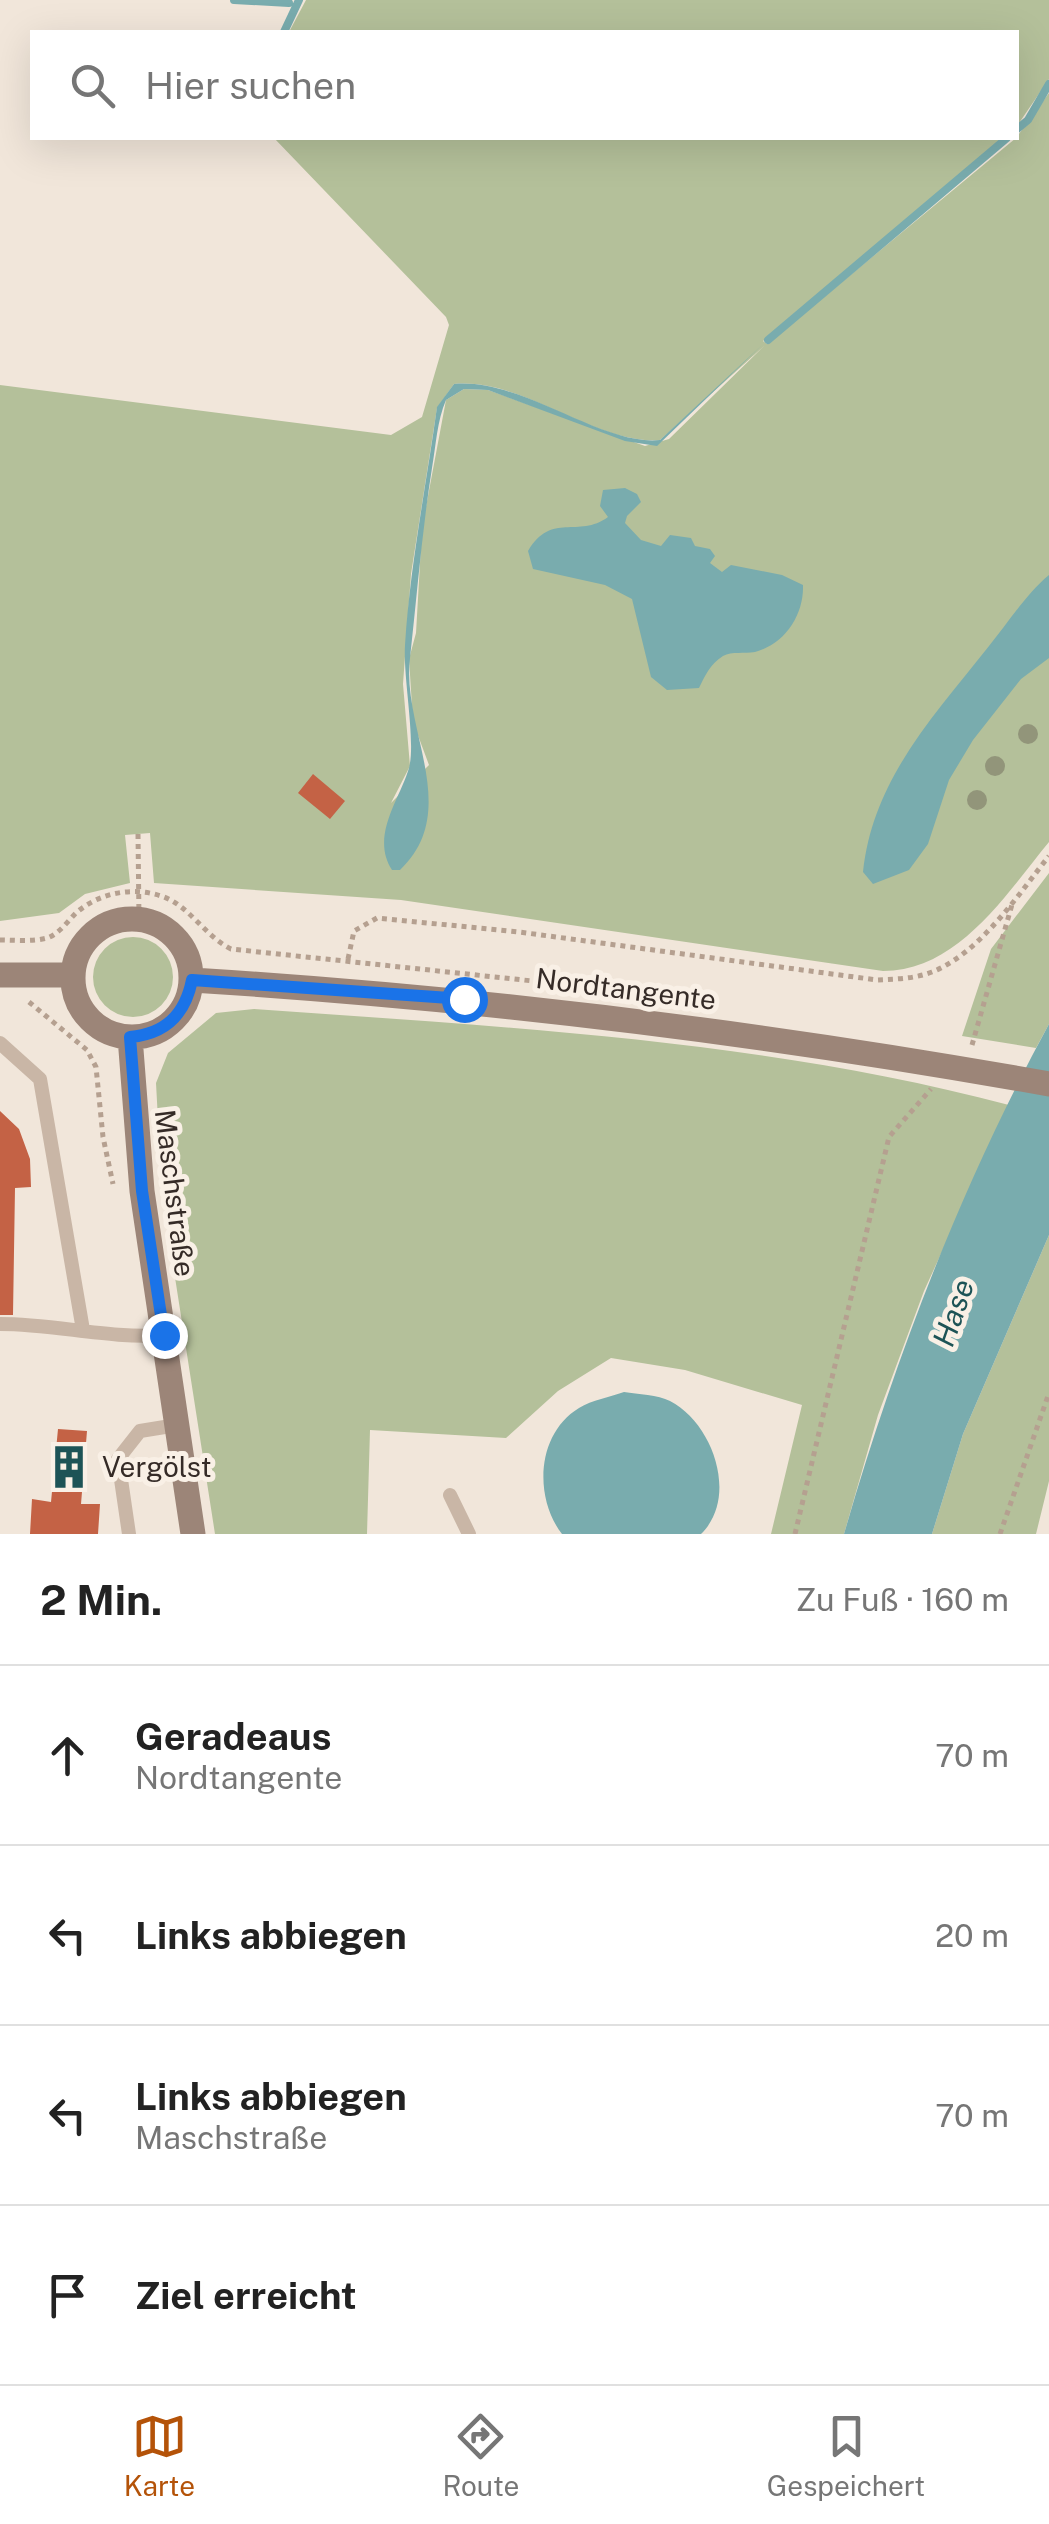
<!DOCTYPE html>
<html lang="de">
<meta charset="utf-8">
<style>
:root{--surface:#fff;--page:#f2f2f2;--text:#222;--muted:#767676;--line:#e0e0e0;--accent:#b45309}
body{margin:0;font-family:"Public Sans",sans-serif;background:var(--page);color:var(--text)}
.stop{position:absolute;width:30px;height:30px;margin:-22px;border:8px solid #1a73e8;border-radius:50%;background:#fff}
.stop.end{background:#1a73e8;border-color:#fff;box-shadow:0 2px 10px #0008}
.list{margin:0;padding:0;list-style:none}
h2{display:flex;justify-content:space-between;align-items:center;height:130px;margin:0;padding:0 40px;font-size:42px}
h2 small{font-size:32px;font-weight:400;color:var(--muted)}
.list li{display:grid;grid-template-columns:65px 1fr auto;gap:30px;align-items:center;box-sizing:border-box;height:180px;padding:0 40px;border-top:2px solid var(--line)}
.list b{display:block;font-size:38px;white-space:nowrap}
.list p{margin:0;font-size:32px;white-space:nowrap;color:var(--muted)}
.list em{font-size:32px;font-style:normal;color:var(--muted)}
.icon{flex:none;width:55px;height:55px;fill:none;stroke:currentColor;stroke-width:2;stroke-linecap:round;stroke-linejoin:round}
.map{position:relative;flex:none;width:1049px;height:1534px;overflow:hidden}
.search{position:absolute;background:var(--surface);box-shadow:0 10px 40px #0002;left:30px;right:30px;top:30px;height:110px;display:flex;align-items:center;gap:25px;box-sizing:border-box;padding:0 35px;border-radius:0px;color:var(--muted);font-size:38px}
.sheet{height:850px;background:var(--surface)}
nav{display:flex;justify-content:space-around;align-items:center;box-sizing:border-box;height:140px;border-top:2px solid var(--line);background:var(--surface);font-size:28px;color:var(--muted)}
nav a{display:grid;justify-items:center;gap:5px}
nav .on{color:var(--accent)}
.map>svg:first-child{display:block}
</style>
<div class="map">
<svg width="1049" height="1534" viewBox="0 0 1049 1534">
<rect width="100%" height="100%" fill="#f1e6da"/>
<path fill="#b4c09a" fill-rule="evenodd" d="M 306,0 L 1049,0 L 1049,79 L 1017,126 L 1016,32 L 289,32 Z
M 1049,93 L 1049,842 C 1006,894 958,971 883,971 L 401,900 L 154,883 L 150,833 L 125,835 L 130,883 L 85,894 L 59,913 L 0,921 L 0,385 L 391,435 L 422,417 L 449,325 L 446,317 L 274,138 L 1003,138 L 763,341 L 767,344 L 1016,138 ZM 764,346 L 669,439 L 645,446 L 488,390 L 464,389 L 446,400 L 422,528 L 416,633 L 409,659 L 413,722 L 429,765 L 391,803 L 410,766 L 403,684 L 411,574 L 437,408 L 454,384 C 526,378 591,444 660,440 Z
M 1049,873 L 1049,1024 L 1036,1048 L 962,1036 L 991,949 Z
M93 977a40 40 0 1 1 80 0a40 40 0 1 1-80 0Z
M 254,1009 C 506,1027 764,1040 1009,1105 L 924,1291 L 878,1415 L 844,1534 L 771,1534 L 802,1405 L 685,1370 L 611,1358 L 558,1391 L 506,1438 L 370,1430 L 367,1534 L 215,1534 L 162,1194 L 156,1083 L 168,1053 L 216,1013 Z
M 1049,1235 L 1049,1481 L 1036,1534 L 932,1534 L 963,1434 Z"/>
<path fill="#79acae" d="M 762,345 L 657,446 L 625,441 L 488,390 L 464,389 L 446,400 C 437,421 436,445 432,468 C 422,531 417,595 410,658 C 401,729 463,810 400,870 L 392,870 C 370,836 400,799 409,768 C 416,741 403,678 405,645 C 410,565 426,487 437,407 L 454,384 C 524,378 600,446 660,440 Z
M 625,488 L 637,494 L 641,502 L 627,516 L 625,523 L 641,540 L 661,546 L 670,535 L 691,538 L 695,546 L 710,549 L 715,556 L 710,563 L 722,572 L 731,565 L 782,575 L 803,585 C 804,615 785,644 755,652 C 744,654 732,651 723,656 C 710,664 705,676 699,688 L 667,690 L 651,677 L 632,599 L 605,585 L 533,569 L 528,551 C 552,511 578,539 608,517 L 600,506 L 603,490 Z
M 1049,575 L 1049,658 L 1021,679 L 973,740 L 949,780 L 928,844 L 909,870 L 873,884 L 863,872 C 873,779 933,717 989,646 C 1008,623 1026,594 1049,575 Z
M 1049,1024 L 1049,1235 L 963,1434 L 932,1534 L 844,1534 C 895,1358 961,1186 1049,1024 Z
M 624,1392 C 638,1394 658,1395 670,1401 C 713,1423 739,1497 701,1534 L 562,1534 C 534,1498 536,1434 579,1408 C 592,1400 610,1397 624,1392 Z"/>
<g fill="none" stroke-linecap="round" stroke-linejoin="round">
<path stroke="#79acae" stroke-width="8" d="M 234,0 L 289,3
M 284,32 L 299,0
M 1016,130 L 1028,120 L 1049,84
M 768,340 L 1007,138"/>
</g>
<path fill="#c46245" d="M 313,774 L 345,801 L 330,819 L 298,793 Z
M 0,1111 L 19,1129 L 30,1159 L 31,1187 L 15,1188 L 13,1315 L 0,1315 Z
M 58,1429 L 87,1431 L 81,1504 L 100,1504 L 98,1534 L 30,1534 L 32,1499 L 51,1502 Z"/>
<g fill="none" stroke-linecap="round" stroke-linejoin="round">
<path stroke="#b5a090" stroke-width="5" stroke-dasharray="5 5" stroke-linecap="butt" d="M 138,834 L 139,919
M 0,940 C 15,940 32,942 47,938 C 59,934 67,922 76,913 C 100,892 134,886 164,897 C 190,907 205,936 231,949 L 580,986
M 348,959 L 354,931 L 377,918 L 519,932 L 877,980 C 895,979 914,979 932,972 C 980,953 1018,895 1049,856
M 29,1002 L 87,1050 L 96,1067 L 103,1137 L 113,1184
M 972,1045 L 1013,901
M 795,1534 L 889,1137 L 931,1089
M 1000,1534 L 1049,1393"/>
<path stroke="#c9b6a6" stroke-width="14" d="M 0,1043 L 40,1079 L 83,1330
M 0,1324 C 56,1324 109,1339 164,1335
M 450,1495 L 469,1534
M 129,1534 L 118,1459 L 140,1431 L 177,1425"/>
<path stroke="#9c8578" stroke-width="25" d="M73 978a59 59 0 1 1 118 0a59 59 0 1 1-118 0Z
M 0,975 L 73,975
M 192,980 C 480,998 765,1033 1049,1084
M 130,1037 L 142,1191 L 193,1534"/>
</g>
<g fill="#92957a">
<circle cx="1028" cy="734" r="10"/>
<circle cx="995" cy="766" r="10"/>
<circle cx="977" cy="800" r="10"/>
</g>
<g fill="none" stroke-linecap="round" stroke-linejoin="round">
<path stroke="#1a73e8" stroke-width="12" d="M 164,1335 L 142,1191 L 130,1037 C 165,1034 185,1015 192,980 L 464,999"/>
</g>
<defs>
<g id="building-bare" transform="scale(3.45)"><path d="M-4-6H4V6H1V3H-1V6H-4ZM-2.5-4.3h1.7v1.8h-1.7ZM.8-4.3h1.7v1.8H.8ZM-2.5-1h1.7V.8h-1.7ZM.8-1h1.7V.8H.8Z" fill="#1d5356" stroke="#f9f0e6" stroke-width="2.5" paint-order="stroke"/></g>
</defs>
<g fill-rule="evenodd">
<use href="#building-bare" x="69" y="1467"/>
</g>
<g text-anchor="middle" stroke-width="10" stroke-linejoin="round" paint-order="stroke">
<g font-size="28" fill="#352b27" stroke="#f9f0e6">
<text transform="translate(626 989) rotate(7)" y="10">Nordtangente</text>
<text transform="translate(175 1193) rotate(83)" y="10">Maschstraße</text>
</g>
<g font-size="28" fill="#352b27" stroke="#f9f0e6" text-anchor="start">
<text x="102" y="1477">Vergölst</text>
</g>
<g font-size="30" font-style="italic" fill="#1d5356" stroke="#f9f0e6">
<text transform="translate(954 1313) rotate(-71)" y="10">Hase</text>
</g>
</g>
</svg>
<div class="stop" style="left:464px;top:999px"></div>
<div class="stop end" style="left:164px;top:1335px"></div>
<div class="search"><svg class="icon" aria-label="search" viewBox="0 0 24 24"><circle cx="10" cy="10" r="6"/><path d="M15 15l6 6"/></svg>Hier suchen</div>
</div>
<section class="sheet">
<h2>2 Min.<small>Zu Fuß · 160 m</small></h2>
<ul class="list">
<li><svg class="icon" aria-label="ahead" viewBox="0 0 24 24"><path d="M12 20V5M6 11l6-6 6 6"/></svg><div><b>Geradeaus</b><p>Nordtangente</p></div><em>70 m</em></li>
<li><svg class="icon" aria-label="left" viewBox="0 0 24 24"><path d="M17 20v-9H6M10 6l-5 5 5 5"/></svg><div><b>Links abbiegen</b></div><em>20 m</em></li>
<li><svg class="icon" aria-label="left" viewBox="0 0 24 24"><path d="M17 20v-9H6M10 6l-5 5 5 5"/></svg><div><b>Links abbiegen</b><p>Maschstraße</p></div><em>70 m</em></li>
<li><svg class="icon" aria-label="arrive" viewBox="0 0 24 24"><path d="M6 21V4h12l-3 4 3 4H6"/></svg><div><b>Ziel erreicht</b></div></li>
</ul>
</section>
<nav>
<a class="on"><svg class="icon" aria-label="map" viewBox="0 0 24 24"><path d="M3 6l6-2 6 2 6-2v14l-6 2-6-2-6 2zM9 4v14M15 6v14"/></svg>Karte</a>
<a><svg class="icon" aria-label="directions" viewBox="0 0 24 24"><path d="M12 3l9 9-9 9-9-9zM9 14v-3h6M13 9l2 2-2 2"/></svg>Route</a>
<a><svg class="icon" aria-label="saved" viewBox="0 0 24 24"><path d="M7 4h10v16l-5-4-5 4z"/></svg>Gespeichert</a>
</nav>
